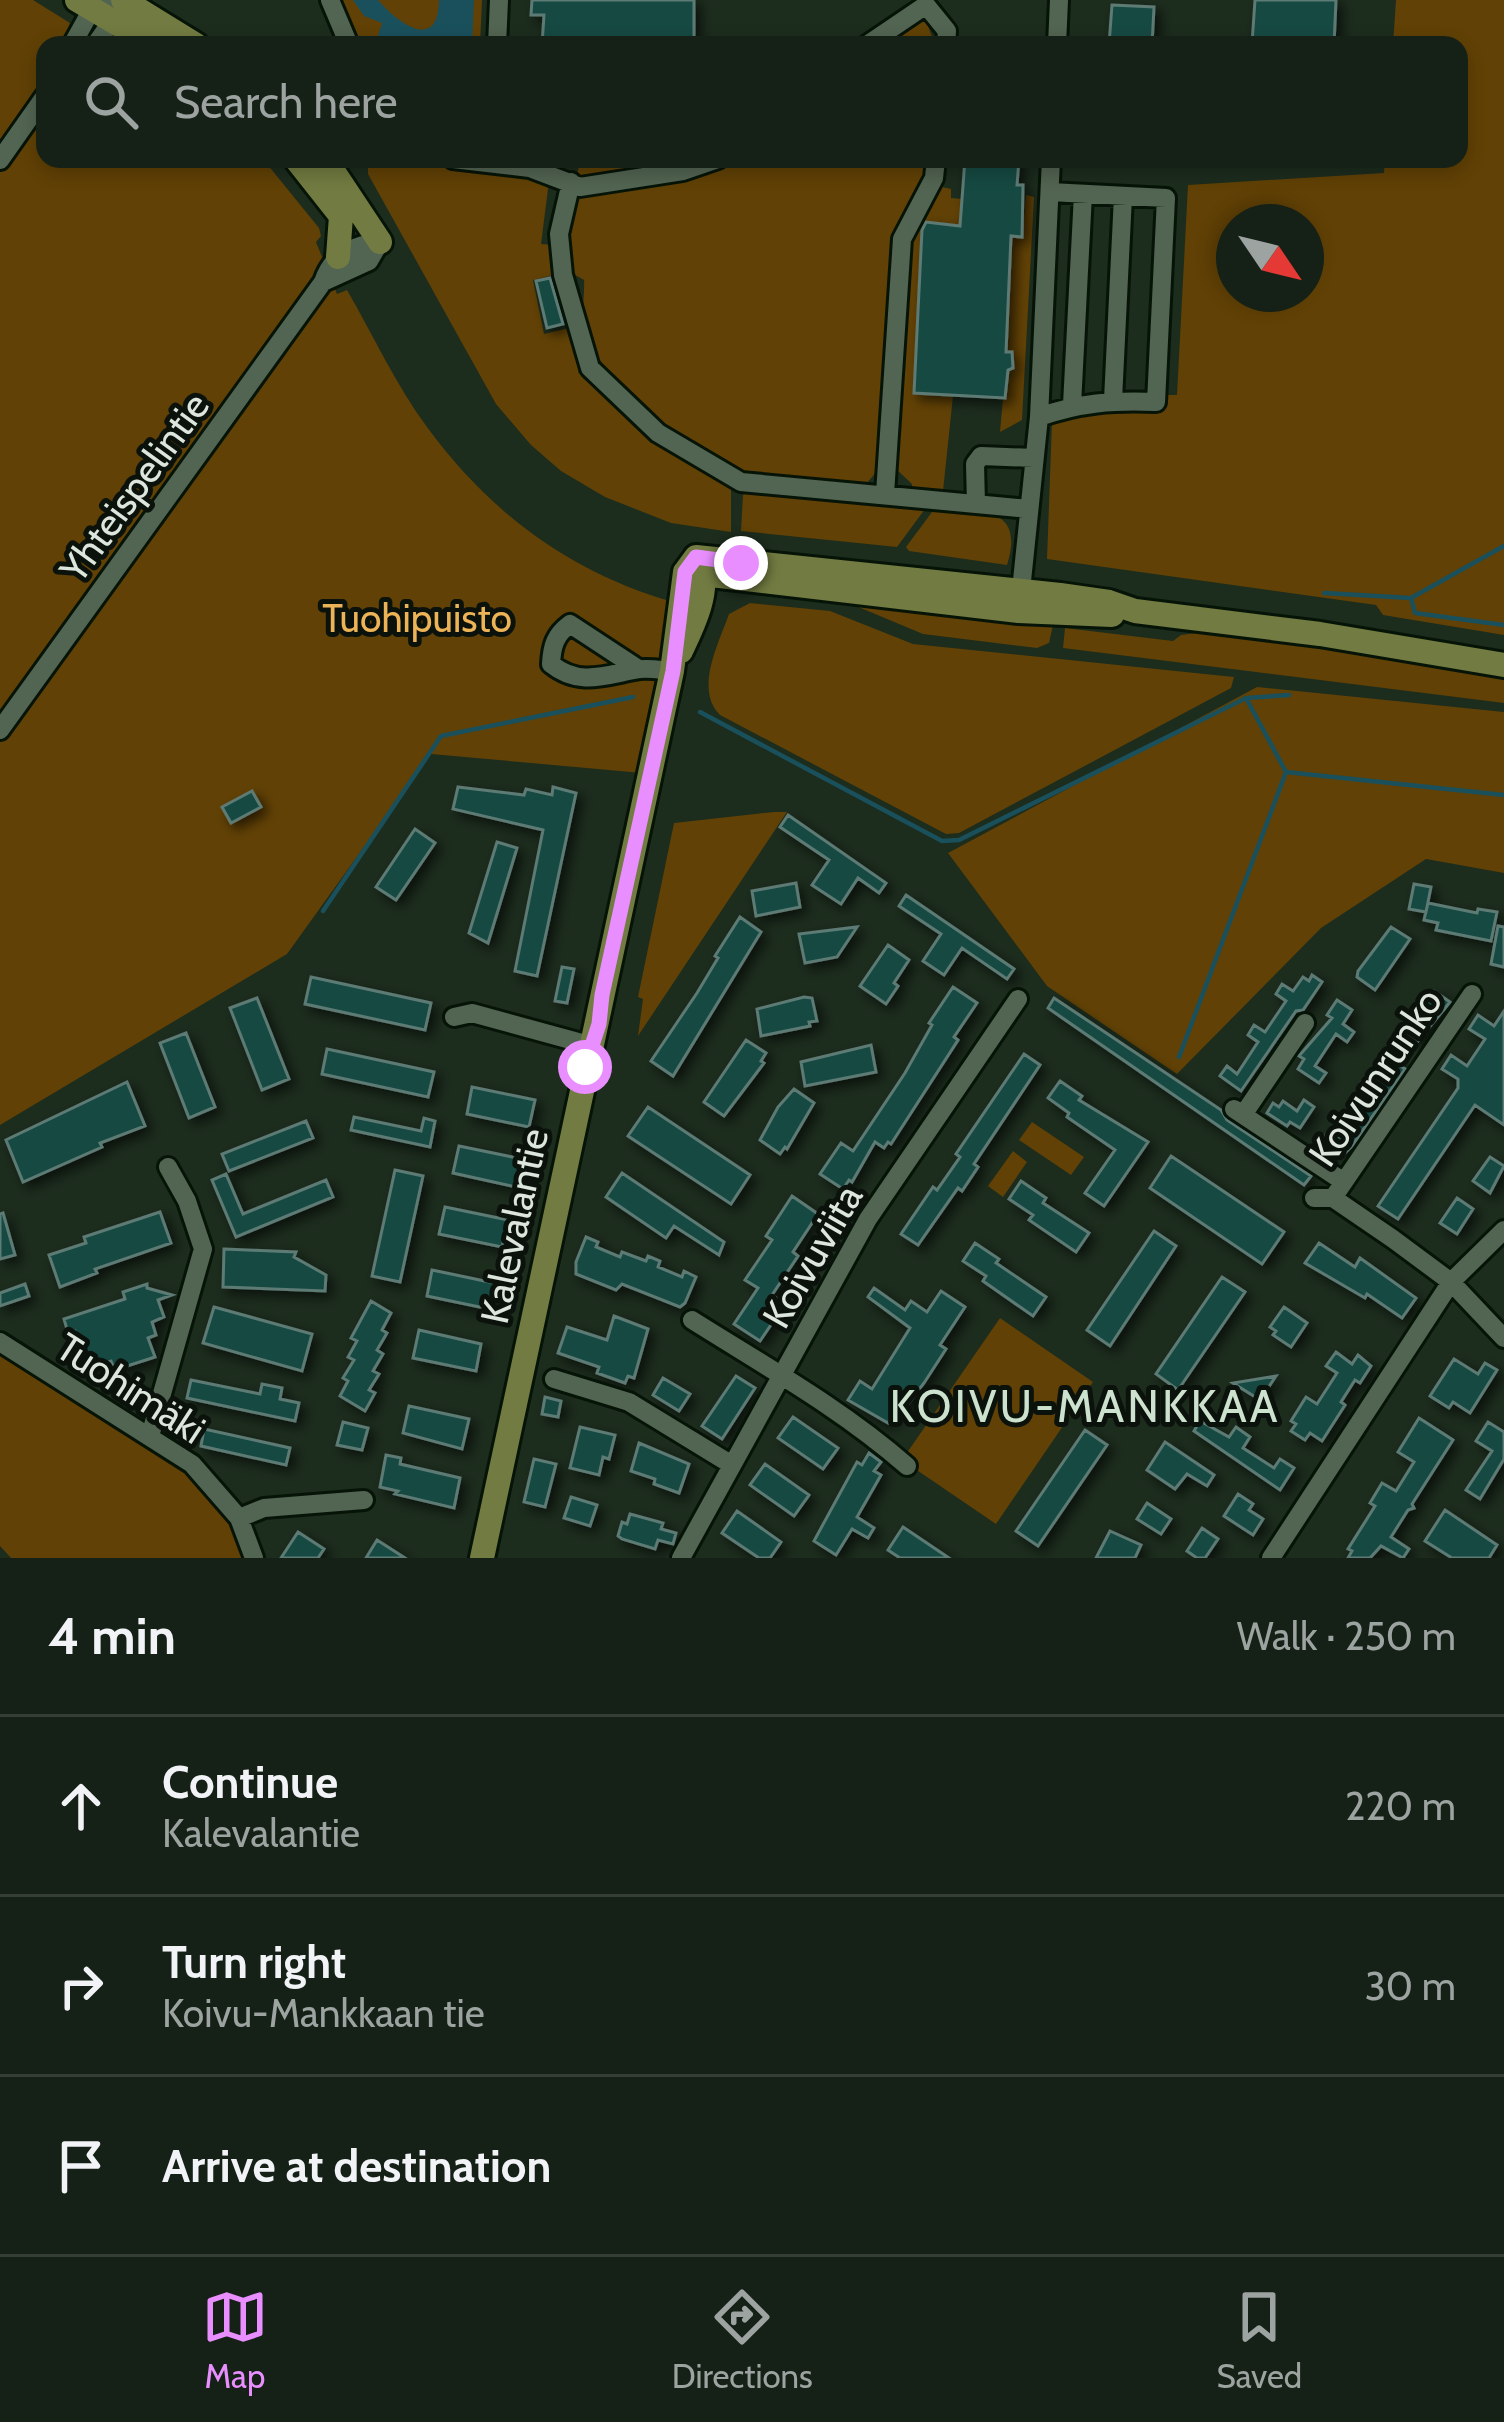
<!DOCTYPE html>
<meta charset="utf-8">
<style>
:root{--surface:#152116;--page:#1e291f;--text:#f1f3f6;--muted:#9da3a1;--line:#343e35;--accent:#e98efe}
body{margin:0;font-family:Cabin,sans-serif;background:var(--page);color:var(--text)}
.compass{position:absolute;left:1216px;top:204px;width:108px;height:108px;border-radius:50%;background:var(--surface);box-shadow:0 6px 18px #0003;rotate:125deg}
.stop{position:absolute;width:36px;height:36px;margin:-27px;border:9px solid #e98efe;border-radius:50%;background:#fff}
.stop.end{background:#e98efe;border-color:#fff;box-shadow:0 3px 12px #0008}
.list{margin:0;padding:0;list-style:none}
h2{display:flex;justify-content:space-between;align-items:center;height:156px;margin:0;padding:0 48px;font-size:51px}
h2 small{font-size:39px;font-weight:400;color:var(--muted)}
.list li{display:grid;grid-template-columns:78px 1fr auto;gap:36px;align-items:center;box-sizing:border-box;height:180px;padding:0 48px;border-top:3px solid var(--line)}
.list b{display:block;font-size:45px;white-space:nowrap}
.list p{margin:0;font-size:39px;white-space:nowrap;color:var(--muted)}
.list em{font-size:39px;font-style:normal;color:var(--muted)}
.icon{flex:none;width:66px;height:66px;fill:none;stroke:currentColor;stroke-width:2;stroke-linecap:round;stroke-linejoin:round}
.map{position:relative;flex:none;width:1504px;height:1558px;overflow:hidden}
.search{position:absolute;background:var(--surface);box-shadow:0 6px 18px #0003;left:36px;right:36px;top:36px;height:132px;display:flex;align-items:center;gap:30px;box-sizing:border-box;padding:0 42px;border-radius:24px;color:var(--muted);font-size:45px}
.sheet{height:696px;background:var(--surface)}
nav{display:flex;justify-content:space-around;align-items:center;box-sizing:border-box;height:168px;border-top:3px solid var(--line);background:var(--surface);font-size:33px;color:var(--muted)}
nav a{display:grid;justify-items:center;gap:6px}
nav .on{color:var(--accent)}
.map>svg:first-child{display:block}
</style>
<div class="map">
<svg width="1504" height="1558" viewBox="0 0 1504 1558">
<defs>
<filter id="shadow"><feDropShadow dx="5.5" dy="5.5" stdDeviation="6" flood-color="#0009"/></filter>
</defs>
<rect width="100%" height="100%" fill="#1c2c1d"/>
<path fill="#614105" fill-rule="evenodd" d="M 0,0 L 33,0 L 70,23 L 63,45 L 45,45 L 45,159 L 263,159 L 319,228 L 321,236 L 316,242 L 337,294 L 347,290 C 373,335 396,385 427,427 C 490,513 571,573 673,602 L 642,773 L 431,754 L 287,954 L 0,1125 Z
M 338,0 L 482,0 L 480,45 L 357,45 Z
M 1396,0 L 1504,0 L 1504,635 L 1383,615 L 1376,605 L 1047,559 L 1052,422 L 1114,409 L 1164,410 L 1166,395 L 1177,395 L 1188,185 L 1384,173 L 1385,159 L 1459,159 L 1459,45 L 1393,45 ZM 1234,222 L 1306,222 L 1306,294 L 1234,294 Z
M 924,15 L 935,45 L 849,45 Z
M 378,159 L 409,159 L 545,176 L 548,189 L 541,244 L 553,245 L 559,274 L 533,280 L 544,334 L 569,328 L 583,363 L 578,372 L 585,380 L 600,383 L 657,436 L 662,448 L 698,465 L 731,489 L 731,532 L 671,523 L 605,497 L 561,471 L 531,445 L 496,404 L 368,174 L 368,167 Z
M 581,159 L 930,159 L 929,168 L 898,229 L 880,468 L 865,485 C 833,481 762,479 735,469 C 681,448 599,383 584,326 C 581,313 585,294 584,280 L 570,272 L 568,208 Z
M 942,187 L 951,189 L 951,198 L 962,199 L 960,226 L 923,223 L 915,392 L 953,396 L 943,491 L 912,489 L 912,484 L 895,468 L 908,239 L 933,189 Z
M 1026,195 L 1034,197 L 1022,420 L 1000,432 L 1004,387 L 1008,386 L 1008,370 L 1013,368 L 1012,353 L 1006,352 L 1011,236 L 1022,237 Z
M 750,489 L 925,506 L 925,509 L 897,547 L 741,531 L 743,495 Z
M 935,508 C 978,512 1026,504 1007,565 L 909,551 L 906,547 Z
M 844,601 L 1049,621 L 1053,625 L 1049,643 L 1037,648 L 923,634 Z
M 750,603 L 830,611 L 913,644 L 1234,677 L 1231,688 L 959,833 L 946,834 L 720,715 C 694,689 719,643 729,614 Z
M 1065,628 L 1173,641 L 1181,635 L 1212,631 L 1504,676 L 1504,703 L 1063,648 Z
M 1257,687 L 1504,712 L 1504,873 L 1426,859 L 1321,928 L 1177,1074 L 1047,986 L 948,853 Z
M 774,812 L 787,812 L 638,1036 L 643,999 L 638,997 L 674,823 Z
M 1032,1122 L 1084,1157 L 1071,1175 L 1019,1140 Z
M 1013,1151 L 1027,1162 L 1003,1197 L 988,1186 Z
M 1000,1318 L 1093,1382 L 996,1524 L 902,1460 Z
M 0,1352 L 187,1470 L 222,1506 L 245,1558 L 11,1558 L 0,1546 Z"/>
<path fill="#1a505c" d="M 353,0 L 378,0 C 397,22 438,54 439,0 L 474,0 L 472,45 L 375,45 L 382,23 L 364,16 Z"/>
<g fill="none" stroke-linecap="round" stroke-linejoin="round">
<path stroke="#1a505c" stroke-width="4.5" d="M 1324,593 L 1411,598 L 1504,546
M 1411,598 L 1415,613 L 1504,625
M 700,712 L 942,841 L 959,840 L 1246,698 L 1289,695
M 1286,772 L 1504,795
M 323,911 L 441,736 L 633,697
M 1179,1057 L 1286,772 L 1246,698"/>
</g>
<path fill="#134a42" stroke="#5d7a74" stroke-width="3" filter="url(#shadow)" d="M 532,0 L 694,0 L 694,45 L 542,45 L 544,15 L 531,15 Z
M 1255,0 L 1336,0 L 1334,45 L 1252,44 Z
M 1112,5 L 1154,7 L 1152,45 L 1109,45 Z
M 965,159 L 1019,159 L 1017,185 L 1023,185 L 1022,237 L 1011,236 L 1006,352 L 1012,352 L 1013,368 L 1008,370 L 1005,398 L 914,393 L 922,230 L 926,222 L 960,226 Z
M 550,278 L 563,324 L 547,328 L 536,281 Z
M 458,787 L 524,795 L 526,789 L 552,795 L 553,787 L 576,793 L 537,976 L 515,971 L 543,830 L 453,809 Z
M 252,791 L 261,807 L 231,823 L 222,807 Z
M 788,815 L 886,883 L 879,893 L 858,878 L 841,904 L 812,885 L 829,860 L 780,827 Z
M 415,829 L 435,843 L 396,900 L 376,887 Z
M 497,842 L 517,848 L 488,943 L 469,933 Z
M 796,883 L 800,907 L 756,916 L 752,891 Z
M 1414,884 L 1431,887 L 1426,912 L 1409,909 Z
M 906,895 L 1014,969 L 1007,979 L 962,948 L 944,975 L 923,961 L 941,934 L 899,906 Z
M 1428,903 L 1477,913 L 1478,909 L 1497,912 L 1491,941 L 1436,930 L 1438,923 L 1424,920 Z
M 740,917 L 761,932 L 673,1076 L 651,1061 L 697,993 L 718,958 L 715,956 Z
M 1498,926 L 1504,927 L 1504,967 L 1491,964 Z
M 857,927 L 837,957 L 805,963 L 799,934 Z
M 1391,927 L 1410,939 L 1375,990 L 1357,977 L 1358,971 Z
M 888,945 L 909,960 L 894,983 L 898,986 L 886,1004 L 860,986 Z
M 562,967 L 574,969 L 567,1003 L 555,1001 Z
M 1312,975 L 1322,982 L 1303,1010 L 1296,1011 L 1241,1091 L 1220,1076 L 1227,1066 L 1237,1074 L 1258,1042 L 1248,1035 L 1254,1025 L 1265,1032 L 1286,1001 L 1276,994 L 1282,984 L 1293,991 L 1303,977 L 1309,981 Z
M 311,977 L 431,1003 L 425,1030 L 305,1004 Z
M 953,987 L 977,1003 L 954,1037 L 958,1040 L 891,1144 L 888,1142 L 884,1148 L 875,1142 L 852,1182 L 849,1180 L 843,1189 L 820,1174 L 841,1143 L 853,1151 L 905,1073 L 932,1025 L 929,1023 Z
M 1434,991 L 1450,1002 L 1418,1041 L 1399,1028 L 1417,1002 L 1423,1007 Z
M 804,997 L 812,998 L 817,1021 L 809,1022 L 810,1026 L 761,1036 L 757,1009 Z
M 257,998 L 289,1079 L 262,1090 L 230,1008 Z
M 1054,998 L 1221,1110 L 1227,1120 L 1311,1176 L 1304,1185 L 1048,1008 Z
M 1337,1000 L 1352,1010 L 1343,1024 L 1354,1032 L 1347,1042 L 1336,1034 L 1315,1066 L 1326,1073 L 1319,1083 L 1298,1069 L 1304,1059 L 1299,1056 L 1332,1018 L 1327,1015 Z
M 1504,1011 L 1504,1125 L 1475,1105 L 1398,1219 L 1378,1206 L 1458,1088 L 1458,1079 L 1442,1069 L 1451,1055 L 1467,1066 L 1485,1039 L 1469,1029 L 1478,1015 L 1494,1026 Z
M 186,1033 L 215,1107 L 189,1118 L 160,1043 Z
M 746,1040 L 766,1053 L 761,1061 L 764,1063 L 724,1116 L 704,1102 Z
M 871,1045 L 876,1072 L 805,1086 L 801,1062 Z
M 327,1049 L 434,1072 L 428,1097 L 322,1074 Z
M 1024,1054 L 1040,1065 L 974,1164 L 978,1167 L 962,1191 L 958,1188 L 918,1245 L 901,1234 L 933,1187 L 937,1190 L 960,1157 L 956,1154 Z
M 1392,1060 L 1405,1069 L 1352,1146 L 1344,1154 L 1322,1140 L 1329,1130 L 1340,1137 L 1368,1089 L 1360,1084 L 1367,1074 L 1378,1081 Z
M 1060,1081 L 1082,1096 L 1079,1100 L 1148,1142 L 1104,1206 L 1085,1193 L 1115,1150 L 1067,1117 L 1069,1113 L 1048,1098 Z
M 127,1082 L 145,1126 L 100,1143 L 102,1147 L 23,1182 L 6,1140 Z
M 472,1087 L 535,1100 L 529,1127 L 467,1114 Z
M 794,1089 L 814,1103 L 787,1149 L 785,1147 L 780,1154 L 760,1140 L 778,1107 Z
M 1304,1100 L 1314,1107 L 1300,1128 L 1290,1122 L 1287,1126 L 1267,1113 L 1273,1103 L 1279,1107 L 1283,1101 L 1297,1111 Z
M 648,1107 L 750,1175 L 731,1204 L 628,1136 Z
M 354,1117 L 421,1131 L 424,1118 L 435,1121 L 430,1147 L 351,1130 Z
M 306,1121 L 313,1138 L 229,1171 L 222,1154 Z
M 459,1146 L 522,1159 L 516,1187 L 453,1173 Z
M 1171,1156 L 1284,1232 L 1262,1264 L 1150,1188 Z
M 1490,1157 L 1504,1166 L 1490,1193 L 1473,1181 Z
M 395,1170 L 423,1176 L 400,1282 L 372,1276 Z
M 622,1173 L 724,1242 L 719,1255 L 674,1226 L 666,1238 L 606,1197 Z
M 226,1174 L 243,1214 L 326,1180 L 333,1197 L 236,1237 L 212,1180 Z
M 1021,1181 L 1046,1198 L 1043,1203 L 1089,1233 L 1076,1252 L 1029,1220 L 1033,1215 L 1009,1199 Z
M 792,1196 L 818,1214 L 793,1252 L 798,1256 L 772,1295 L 785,1304 L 760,1341 L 734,1324 L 758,1288 L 745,1280 L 772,1240 L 766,1236 Z
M 1457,1198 L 1473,1209 L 1457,1234 L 1440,1223 Z
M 445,1207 L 508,1220 L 502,1247 L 439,1234 Z
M 160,1212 L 171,1243 L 95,1269 L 97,1273 L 60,1287 L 49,1255 L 86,1243 L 84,1237 Z
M 3,1213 L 15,1255 L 0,1259 L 0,1214 Z
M 1154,1231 L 1176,1246 L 1110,1346 L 1087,1330 Z
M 586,1237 L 598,1242 L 596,1247 L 620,1257 L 622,1252 L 646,1261 L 648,1256 L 660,1261 L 658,1267 L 682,1277 L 684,1271 L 696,1277 L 685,1303 L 680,1307 L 622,1284 L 616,1290 L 576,1274 L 576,1262 Z
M 975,1243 L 999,1259 L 996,1263 L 1046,1297 L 1033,1316 L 983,1281 L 986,1276 L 963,1261 Z
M 1319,1243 L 1355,1267 L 1360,1258 L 1416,1298 L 1402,1318 L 1367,1294 L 1365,1298 L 1305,1263 Z
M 224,1249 L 296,1252 L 294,1257 L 326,1275 L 325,1291 L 223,1287 Z
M 432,1270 L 494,1283 L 489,1309 L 427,1296 Z
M 1222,1277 L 1245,1292 L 1178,1390 L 1156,1374 Z
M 25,1284 L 29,1296 L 0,1306 L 0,1293 Z
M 147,1284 L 147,1288 L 172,1295 L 158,1300 L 164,1317 L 152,1322 L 156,1335 L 148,1338 L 155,1357 L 115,1370 L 111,1361 L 88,1369 L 75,1331 L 68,1333 L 64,1319 L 125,1299 L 123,1292 Z
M 874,1288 L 905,1310 L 911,1301 L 927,1312 L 941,1291 L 965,1307 L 940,1345 L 946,1349 L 924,1383 L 904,1409 L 899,1406 L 888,1423 L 848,1400 L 860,1381 L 872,1389 L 910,1328 L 868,1297 Z
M 371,1301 L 391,1313 L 382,1330 L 387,1333 L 377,1350 L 383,1354 L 373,1371 L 379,1374 L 369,1390 L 375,1393 L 365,1411 L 340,1396 L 348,1381 L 343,1378 L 354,1360 L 348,1357 L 357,1341 L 351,1338 Z
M 214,1307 L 312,1334 L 302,1371 L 203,1343 Z
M 1284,1307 L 1307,1323 L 1291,1347 L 1273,1335 L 1276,1331 L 1270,1327 Z
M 614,1316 L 648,1329 L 634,1378 L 628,1376 L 625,1383 L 597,1373 L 599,1367 L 558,1353 L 567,1327 L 607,1340 Z
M 419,1330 L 481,1344 L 476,1371 L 413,1358 Z
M 1336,1352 L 1352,1364 L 1358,1355 L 1371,1366 L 1360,1383 L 1355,1380 L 1341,1402 L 1345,1405 L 1322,1441 L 1310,1433 L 1305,1440 L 1291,1431 L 1296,1424 L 1291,1421 L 1306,1397 L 1317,1404 L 1337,1373 L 1326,1366 Z
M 1454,1359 L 1478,1374 L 1485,1363 L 1497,1370 L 1470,1413 L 1453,1402 L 1449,1408 L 1430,1396 Z
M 736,1376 L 755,1388 L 722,1439 L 702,1426 Z
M 1276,1376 L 1260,1400 L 1233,1383 Z
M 663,1378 L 690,1394 L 679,1411 L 653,1395 Z
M 191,1380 L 260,1394 L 262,1384 L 282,1388 L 280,1399 L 299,1403 L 295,1421 L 187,1398 Z
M 545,1397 L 561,1401 L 558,1417 L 542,1414 Z
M 409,1406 L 469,1419 L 462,1449 L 403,1433 Z
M 793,1417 L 838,1448 L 823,1469 L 778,1438 Z
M 1419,1418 L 1453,1440 L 1412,1504 L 1414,1508 L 1408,1510 L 1391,1537 L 1409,1549 L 1403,1558 L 1381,1546 L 1370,1558 L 1348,1558 L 1352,1551 L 1348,1549 L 1375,1506 L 1370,1503 L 1382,1483 L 1396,1491 L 1414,1462 L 1398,1452 Z
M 1200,1421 L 1229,1437 L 1236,1427 L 1250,1437 L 1243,1448 L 1274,1468 L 1280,1459 L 1294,1468 L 1280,1490 L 1194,1431 Z
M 343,1422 L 368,1428 L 362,1450 L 337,1445 Z
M 1488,1422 L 1504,1432 L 1504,1459 L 1480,1499 L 1466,1490 L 1492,1451 L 1476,1441 Z
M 580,1427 L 615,1435 L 609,1459 L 603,1457 L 599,1475 L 570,1468 Z
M 204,1429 L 290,1448 L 286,1465 L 201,1446 Z
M 1085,1430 L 1107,1445 L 1038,1546 L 1016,1531 Z
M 1165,1442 L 1214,1475 L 1207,1486 L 1187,1474 L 1175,1489 L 1147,1470 Z
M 639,1443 L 689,1464 L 679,1493 L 654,1484 L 655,1479 L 631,1471 Z
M 869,1453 L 881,1462 L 874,1471 L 881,1475 L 857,1517 L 874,1528 L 868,1538 L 852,1529 L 836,1555 L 814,1541 L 857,1462 L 862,1465 Z
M 386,1455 L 401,1458 L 400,1464 L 460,1478 L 454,1508 L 395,1494 L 398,1491 L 380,1487 Z
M 534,1459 L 556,1464 L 545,1507 L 524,1502 Z
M 765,1464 L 809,1495 L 794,1516 L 750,1485 Z
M 1238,1494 L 1253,1504 L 1249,1510 L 1263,1519 L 1253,1535 L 1224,1516 Z
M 571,1497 L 597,1505 L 590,1526 L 564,1518 Z
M 1147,1503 L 1171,1519 L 1161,1534 L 1137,1519 Z
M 1445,1510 L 1497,1545 L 1489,1558 L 1452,1558 L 1425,1541 Z
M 737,1511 L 781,1542 L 770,1558 L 759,1558 L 722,1533 Z
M 630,1514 L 663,1523 L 661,1529 L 676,1533 L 673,1544 L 658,1540 L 655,1549 L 622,1539 L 618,1536 L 622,1522 L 627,1524 Z
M 903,1527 L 949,1558 L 900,1558 L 888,1550 Z
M 1202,1528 L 1218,1539 L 1205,1558 L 1197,1558 L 1187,1551 Z
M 1110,1531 L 1141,1545 L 1135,1558 L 1096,1558 Z
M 298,1532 L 324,1549 L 318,1558 L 281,1558 Z
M 377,1540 L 405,1558 L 366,1558 Z"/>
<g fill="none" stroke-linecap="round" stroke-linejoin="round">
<g stroke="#061407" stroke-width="24">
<path id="minor" d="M 330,0 L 349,45
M 72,45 L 92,9 L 107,0
M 95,45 L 112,21 L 113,11
M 497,45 L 499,0
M 867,45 L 926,5 L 947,31 L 946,45
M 1057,45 L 1059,0
M 453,159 L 530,168 L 580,187 L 683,171 L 718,159
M 0,160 L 45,96
M 571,182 L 559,234 L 563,275 L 590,368 L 658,433 L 741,482 L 1029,509
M 323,282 L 369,261 L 380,242
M 1113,400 L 1123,196
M 1072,405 L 1083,194
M 1039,417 C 1079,403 1113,400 1156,402 L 1166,198 L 1050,192
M 885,494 L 902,239 L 934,178 L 936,159
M 976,504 L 975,464 L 981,456 L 1034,458
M 1020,600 L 1039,417 L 1051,159
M 637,668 L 570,624 C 555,635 552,646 551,664 C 578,686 603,676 634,670 C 646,667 660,670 672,671
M 0,730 L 323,282 C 332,255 352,245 380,242
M 454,1017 L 472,1013 L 589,1045
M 1234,1109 L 1344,1182
M 1243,1115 L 1305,1023
M 1314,1198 L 1333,1198 L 1393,1239 L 1451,1282 L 1504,1338
M 1333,1198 L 1472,994
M 692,1320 C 765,1366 842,1409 907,1466
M 0,1342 L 192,1464 L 239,1518 L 254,1558
M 554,1379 L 629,1402 L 732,1465
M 150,1436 L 203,1249 L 187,1201 L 168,1167
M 239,1518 L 264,1508 L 364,1500
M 681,1558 L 868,1219 L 1018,999
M 1271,1558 L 1451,1282 L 1504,1230"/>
</g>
<g stroke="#061407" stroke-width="30">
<path id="major" d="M 77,0 L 153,45
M 123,0 L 196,45
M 296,159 L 341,216 L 338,257
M 325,159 L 380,242
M 696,557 L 1060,595 L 1109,602 L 1135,611 L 1320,634 L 1504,665
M 685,572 L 1019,611 L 1112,615
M 681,651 C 692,628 711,590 700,565
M 482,1558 L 672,671 L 685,572 L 696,557"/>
</g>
<use href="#minor" stroke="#526452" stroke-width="18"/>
<use href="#major" stroke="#727b41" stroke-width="24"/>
</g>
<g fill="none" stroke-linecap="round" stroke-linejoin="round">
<path stroke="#e98efe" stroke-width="15" d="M 585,1067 L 599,1024 L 602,995 L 673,671 L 685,572 L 696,557 L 741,563"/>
</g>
<g text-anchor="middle" stroke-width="10" stroke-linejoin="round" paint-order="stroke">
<g font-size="39" fill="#dce6dc" stroke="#0b120c">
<text transform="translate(134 487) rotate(-54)" y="14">Yhteispelintie</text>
<text transform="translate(1375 1077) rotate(-56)" y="14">Koivunrunko</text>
<text transform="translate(514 1226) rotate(-78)" y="14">Kalevalantie</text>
<text transform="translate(812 1256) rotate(-60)" y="14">Koivuviita</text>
<text transform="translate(131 1388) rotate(33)" y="14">Tuohimäki</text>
</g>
<g font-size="39" fill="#edb357" stroke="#0b120c">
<text x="417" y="632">Tuohipuisto</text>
</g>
<g font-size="45" letter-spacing="3" fill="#cde2ce" stroke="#0b120c">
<text x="1085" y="1422">KOIVU-MANKKAA</text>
</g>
</g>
</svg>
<svg class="compass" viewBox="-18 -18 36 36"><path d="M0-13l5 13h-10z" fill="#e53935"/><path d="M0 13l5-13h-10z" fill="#9da3a1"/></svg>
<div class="stop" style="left:585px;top:1067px"></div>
<div class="stop end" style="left:741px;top:563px"></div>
<div class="search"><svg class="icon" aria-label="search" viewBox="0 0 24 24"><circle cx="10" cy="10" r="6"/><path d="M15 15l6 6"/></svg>Search here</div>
</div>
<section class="sheet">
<h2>4 min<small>Walk · 250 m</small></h2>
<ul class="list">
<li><svg class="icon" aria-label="ahead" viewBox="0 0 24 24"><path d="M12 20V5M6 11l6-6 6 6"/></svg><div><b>Continue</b><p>Kalevalantie</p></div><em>220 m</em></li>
<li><svg class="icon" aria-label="right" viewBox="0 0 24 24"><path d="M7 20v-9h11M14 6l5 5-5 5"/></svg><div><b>Turn right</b><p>Koivu-Mankkaan tie</p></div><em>30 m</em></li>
<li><svg class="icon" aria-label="arrive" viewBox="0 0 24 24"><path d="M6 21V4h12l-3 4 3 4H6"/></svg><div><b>Arrive at destination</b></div></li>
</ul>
</section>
<nav>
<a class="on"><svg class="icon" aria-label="map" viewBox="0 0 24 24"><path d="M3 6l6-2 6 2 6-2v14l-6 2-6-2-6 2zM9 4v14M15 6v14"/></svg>Map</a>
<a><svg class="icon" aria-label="directions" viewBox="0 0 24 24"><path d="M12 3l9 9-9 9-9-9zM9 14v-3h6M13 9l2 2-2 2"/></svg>Directions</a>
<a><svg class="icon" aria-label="saved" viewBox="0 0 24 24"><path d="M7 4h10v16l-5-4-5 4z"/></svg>Saved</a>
</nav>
